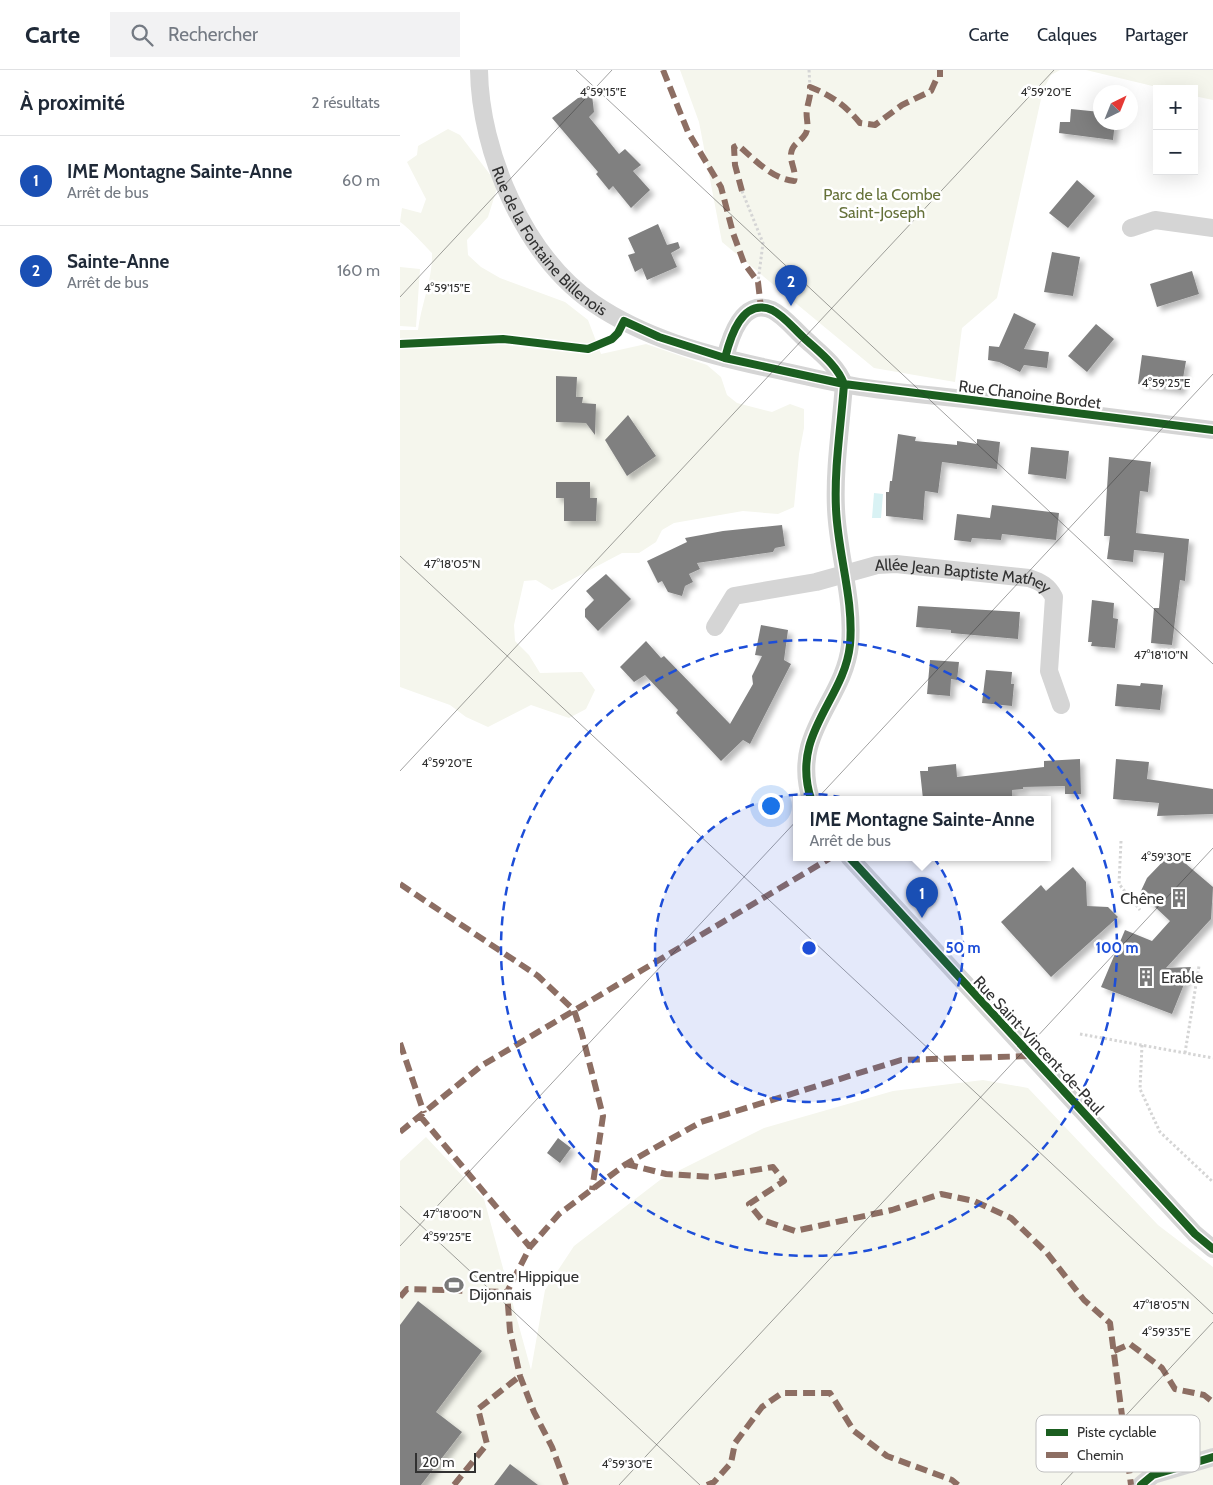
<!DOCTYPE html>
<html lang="fr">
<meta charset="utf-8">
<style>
:root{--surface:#fff;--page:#f2f2f3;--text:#1f2937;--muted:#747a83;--line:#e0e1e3;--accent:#b45309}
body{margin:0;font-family:Cabin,sans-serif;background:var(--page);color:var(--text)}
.controls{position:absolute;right:15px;top:15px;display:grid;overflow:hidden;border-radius:0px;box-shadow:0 5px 20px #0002}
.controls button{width:45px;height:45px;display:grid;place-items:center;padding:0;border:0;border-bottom:1px solid var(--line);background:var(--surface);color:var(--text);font:25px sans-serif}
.compass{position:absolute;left:693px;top:15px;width:45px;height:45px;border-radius:50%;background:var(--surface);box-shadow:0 5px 20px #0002;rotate:43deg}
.scale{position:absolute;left:15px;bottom:12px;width:61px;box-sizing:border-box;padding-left:5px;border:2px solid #313131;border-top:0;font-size:14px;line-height:18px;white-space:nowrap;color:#313131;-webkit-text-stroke:4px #fff;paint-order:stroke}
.you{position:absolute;left:370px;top:735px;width:18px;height:18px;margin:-12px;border:4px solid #fff;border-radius:50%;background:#1a73e8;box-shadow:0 0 0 8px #1a73e833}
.badge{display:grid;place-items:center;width:32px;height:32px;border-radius:50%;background:var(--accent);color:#fff;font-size:16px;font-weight:700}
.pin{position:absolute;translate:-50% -41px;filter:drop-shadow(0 1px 2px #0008)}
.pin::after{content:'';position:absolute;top:26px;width:18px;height:15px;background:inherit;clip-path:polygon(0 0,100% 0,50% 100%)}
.popup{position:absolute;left:393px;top:726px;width:258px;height:65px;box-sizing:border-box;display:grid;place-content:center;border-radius:0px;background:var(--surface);filter:drop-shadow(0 1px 4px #0005);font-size:16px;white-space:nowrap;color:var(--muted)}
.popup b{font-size:19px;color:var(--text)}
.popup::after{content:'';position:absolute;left:50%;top:100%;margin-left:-10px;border:10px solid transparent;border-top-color:var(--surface)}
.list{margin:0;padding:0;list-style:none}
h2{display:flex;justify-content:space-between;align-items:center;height:65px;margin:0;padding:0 20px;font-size:21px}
h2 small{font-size:16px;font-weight:400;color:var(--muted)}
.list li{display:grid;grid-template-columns:32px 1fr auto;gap:15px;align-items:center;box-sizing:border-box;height:90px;padding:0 20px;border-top:1px solid var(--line)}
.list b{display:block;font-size:19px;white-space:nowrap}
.list p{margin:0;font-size:16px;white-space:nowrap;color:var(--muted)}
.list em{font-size:16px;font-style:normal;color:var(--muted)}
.icon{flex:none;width:28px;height:28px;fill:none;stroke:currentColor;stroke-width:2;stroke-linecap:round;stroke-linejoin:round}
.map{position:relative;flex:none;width:813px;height:1415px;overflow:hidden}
header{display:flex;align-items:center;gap:30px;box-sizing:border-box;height:70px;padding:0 25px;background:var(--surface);border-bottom:1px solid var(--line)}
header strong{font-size:24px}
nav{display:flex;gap:28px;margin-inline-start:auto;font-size:18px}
.search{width:350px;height:45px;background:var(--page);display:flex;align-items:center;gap:12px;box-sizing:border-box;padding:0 18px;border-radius:0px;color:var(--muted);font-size:19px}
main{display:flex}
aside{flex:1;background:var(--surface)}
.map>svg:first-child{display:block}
</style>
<header>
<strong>Carte</strong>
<div class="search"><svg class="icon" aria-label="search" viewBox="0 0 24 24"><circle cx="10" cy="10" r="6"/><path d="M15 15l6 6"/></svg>Rechercher</div>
<nav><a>Carte</a><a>Calques</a><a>Partager</a></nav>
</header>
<main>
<aside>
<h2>À proximité<small>2 résultats</small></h2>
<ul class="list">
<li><span class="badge" style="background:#1a4fb4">1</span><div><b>IME Montagne Sainte-Anne</b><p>Arrêt de bus</p></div><em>60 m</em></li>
<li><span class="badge" style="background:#1a4fb4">2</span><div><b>Sainte-Anne</b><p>Arrêt de bus</p></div><em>160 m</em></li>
</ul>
</aside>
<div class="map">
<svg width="813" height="1415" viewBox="0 0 813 1415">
<defs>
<filter id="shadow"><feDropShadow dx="4.5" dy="4.5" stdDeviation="2.5" flood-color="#0004"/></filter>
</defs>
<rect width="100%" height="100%" fill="#fff"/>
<path fill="#f5f6ed" d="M 280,0 L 660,0 L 651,5 L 643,20 L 597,228 L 562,258 L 555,312 L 474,298 L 322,172 L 299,52 Z
M 686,0 L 813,0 L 813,30 L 794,26 L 794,19 L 765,19 Z
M 48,59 L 60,65 L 98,115 L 88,147 L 67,170 L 68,185 L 81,197 L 100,208 L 165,232 L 188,250 L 201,284 L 246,274 L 307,295 L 321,307 L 327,325 L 337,333 L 372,342 L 390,334 L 404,339 L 404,358 L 399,384 L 394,437 L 378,444 L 343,441 L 274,453 L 262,460 L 256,472 L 239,483 L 222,483 L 152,520 L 136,510 L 124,511 L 114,555 L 115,571 L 129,585 L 140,603 L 182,602 L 195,620 L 186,639 L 169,648 L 131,635 L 88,657 L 66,647 L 50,635 L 0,617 L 0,260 L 18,260 C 21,235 33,208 32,183 C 24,175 7,156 0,152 L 2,138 L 21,143 L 26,129 L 7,92 L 17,85 L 18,76 Z
M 0,197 L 20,199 L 16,257 L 0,256 Z
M 583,1010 L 628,1018 L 758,1155 L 813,1197 L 813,1415 L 0,1415 L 0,1091 L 26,1067 L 84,1129 L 131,1300 L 145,1220 L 174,1176 L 260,1110 L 364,1058 L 493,1021 Z"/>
<path fill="#d9f2f4" d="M 474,423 L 483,424 L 481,448 L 472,448 Z"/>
<path fill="#808080" filter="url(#shadow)" d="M 192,25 L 194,42 L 189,47 L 219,84 L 225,79 L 241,95 L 233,101 L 250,120 L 231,138 L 213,116 L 209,120 L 196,104 L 198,102 L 152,48 L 178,28 Z
M 671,39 L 700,42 L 700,52 L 715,52 L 713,70 L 659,63 L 660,52 L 670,52 Z
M 677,110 L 695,126 L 668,158 L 649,143 Z
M 258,154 L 267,175 L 278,172 L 280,178 L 271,183 L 277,197 L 247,210 L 242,198 L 235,202 L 228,185 L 235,183 L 228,168 Z
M 652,182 L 680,187 L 673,226 L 644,222 Z
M 792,201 L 799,224 L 757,237 L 750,214 Z
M 614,243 L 636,254 L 624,279 L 649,282 L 647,298 L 624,295 L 620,302 L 599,292 L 588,290 L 589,276 L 599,277 Z
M 696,254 L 714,269 L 687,302 L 668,286 Z
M 742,285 L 786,291 L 781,320 L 738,314 Z
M 156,306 L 177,307 L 176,327 L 183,327 L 182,333 L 196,334 L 195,365 L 186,353 L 156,352 Z
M 228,345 L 256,386 L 227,406 L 205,370 Z
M 498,364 L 516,367 L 515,371 L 557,375 L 557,371 L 577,374 L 577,369 L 600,372 L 597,399 L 542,392 L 538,423 L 525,421 L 523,450 L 486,446 L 486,422 L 489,422 L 490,411 L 492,411 Z
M 631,377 L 669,381 L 666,409 L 628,404 Z
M 709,387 L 751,392 L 748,422 L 740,421 L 736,463 L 789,469 L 785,511 L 780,510 L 772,575 L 751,573 L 754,538 L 759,538 L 764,483 L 734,480 L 733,492 L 707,489 L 710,466 L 704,466 Z
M 156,412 L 190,412 L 190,428 L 197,428 L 196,451 L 164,451 L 164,428 L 156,428 Z
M 592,435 L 659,443 L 656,470 L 602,464 L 601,470 L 572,468 L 571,472 L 554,470 L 557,444 L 590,448 Z
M 382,455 L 385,476 L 375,478 L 373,482 L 297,493 L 300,499 L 289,504 L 293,512 L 285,516 L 282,526 L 268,522 L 262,511 L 258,513 L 247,491 L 287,472 L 285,468 L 323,461 Z
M 206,504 L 231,529 L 198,561 L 185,547 L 185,539 L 194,530 L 186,521 Z
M 692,530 L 714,533 L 713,548 L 718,549 L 715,578 L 691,576 L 692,572 L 688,572 Z
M 518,536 L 620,542 L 618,569 L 551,563 L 551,560 L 516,557 Z
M 361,555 L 388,560 L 384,590 L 391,594 L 350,674 L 343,670 L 321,691 L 276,643 L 278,640 L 245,605 L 234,612 L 220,597 L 246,571 L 261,588 L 264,586 L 330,654 L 353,614 L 352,606 L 362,586 L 355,585 Z
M 530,590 L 559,592 L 557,610 L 551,609 L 550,626 L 527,624 Z
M 586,600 L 612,602 L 611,614 L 614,614 L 612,636 L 582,633 Z
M 741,613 L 763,615 L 760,640 L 715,636 L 717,614 L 740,616 Z
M 680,689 L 681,724 L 665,724 L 665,716 L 623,717 L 623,719 L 612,720 L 612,728 L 523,729 L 520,701 L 528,701 L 528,697 L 556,694 L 557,707 L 644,697 L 644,691 Z
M 716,689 L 749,692 L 747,709 L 813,719 L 813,744 L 757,746 L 759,733 L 713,729 Z
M 772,782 L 813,817 L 811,849 L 766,898 L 791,897 L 772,944 L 701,917 L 725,860 L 752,871 L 770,851 L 740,823 L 747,808 Z
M 673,797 L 686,812 L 687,836 L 708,837 L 718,847 L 651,907 L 601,852 L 641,815 L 646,821 Z
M 158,1068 L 171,1078 L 160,1093 L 147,1083 Z
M 18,1231 L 82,1281 L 36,1342 L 62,1362 L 21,1415 L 0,1415 L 0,1255 Z
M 110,1394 L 138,1415 L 94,1415 Z"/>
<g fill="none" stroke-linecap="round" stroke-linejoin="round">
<path stroke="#d5d5d5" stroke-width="3" stroke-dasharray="2.5 2.5" stroke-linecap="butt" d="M 409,0 L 410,17
M 342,121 L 363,173 L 358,212
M 721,771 L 719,814 L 740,840
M 680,964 L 813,988
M 742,975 L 740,1019 L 760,1062 L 813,1112
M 785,983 L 799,896"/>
<g stroke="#d5d5d5" stroke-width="18">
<path id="s1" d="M 79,0 C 80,82 124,185 193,233 C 244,268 304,284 363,297 C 389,302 416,309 443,314 C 483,322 524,324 565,329 C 647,340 730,350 813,360"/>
<path d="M 731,158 L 755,150 L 813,158"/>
<path d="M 325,288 C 330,268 342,227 372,240 C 384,246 394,259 404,268 C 419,282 437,295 444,314 C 441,356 434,398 436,439 C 438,485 454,529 450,575 C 444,631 390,663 411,729"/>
<path id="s2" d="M 315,557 L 334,526 L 416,512 L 477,495 L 496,494 L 629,508 C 641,512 648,516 654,527 L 649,601 L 661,635"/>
<path d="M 449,787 L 795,1164 L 813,1179"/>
<path d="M 741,1415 L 753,1405 L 813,1387"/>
</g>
<path stroke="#8d6e63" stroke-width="6" stroke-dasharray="12 6" stroke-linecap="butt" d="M 263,0 L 288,62 L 321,117 L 333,163 L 344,193 L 358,212 L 361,238
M 342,121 L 335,95 L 334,77 L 338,75 C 354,89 372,109 394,111 C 397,102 390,93 391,84 C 392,74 399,73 404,66 C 411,58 405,48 407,40 C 408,31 411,27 410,17 C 431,25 446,36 460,53 L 475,55 L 502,35 L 531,21 L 536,10 L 540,7 L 540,0
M 0,814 L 138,906 L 174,940 L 182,964 L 203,1046 L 192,1120
M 0,973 L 24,1043
M 20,1046 L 130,1177
M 0,1062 L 81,996 L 432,787
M 226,1094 L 266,1104 L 314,1107 L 373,1097 L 384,1111 L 349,1134 L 362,1150 L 395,1161 L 492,1140 L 541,1124 L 574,1131 L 611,1148 L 647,1183 L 684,1230 L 710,1253 L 731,1415
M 0,1227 L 7,1219 L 107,1222
M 714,1281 L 730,1274 L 762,1298 L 775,1319 L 804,1325 L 813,1332
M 54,1415 L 87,1374 L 78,1339 L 120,1306
M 166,1415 L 152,1377 L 134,1342 L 120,1306 L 110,1261 L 107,1222 L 130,1177 L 159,1144 L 226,1094 L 301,1052 L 501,990 L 630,986
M 307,1415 L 314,1412 L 331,1393 L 335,1373 L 362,1337 L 382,1323 L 430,1323 L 454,1361 L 487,1386 L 552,1410 L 558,1415"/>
<g stroke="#fff" stroke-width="11">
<path id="cycleway" d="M 0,274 L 103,269 L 188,279 L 212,269 L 218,263 L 224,251 L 259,267 L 325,288 L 444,314 L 813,360
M 325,288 C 330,268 342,227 372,240 C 384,246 394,259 404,268 C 419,282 437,295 444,314 C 441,356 434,398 436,439 C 438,485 454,529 450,575 C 444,631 390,663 411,729
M 449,787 L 795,1164 L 813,1179
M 741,1415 L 753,1405 L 813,1387"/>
</g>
<use href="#cycleway" stroke="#1b5e20" stroke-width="8"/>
</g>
<path fill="none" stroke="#313131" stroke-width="1" stroke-opacity="0.45" d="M 176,0 L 813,594M 0,227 L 212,0M 0,486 L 813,1244M 0,701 L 654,0M 0,1136 L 300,1415M 0,1176 L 813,304M 219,1415 L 813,778M 661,1415 L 813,1252"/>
<circle cx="409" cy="878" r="154" fill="#1d4ed8" fill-opacity=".12"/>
<g fill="none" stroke="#1d4ed8" stroke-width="2.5" stroke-dasharray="9 6">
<circle cx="409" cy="878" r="154"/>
<circle cx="409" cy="878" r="308"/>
</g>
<defs>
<g id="building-bare" transform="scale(1.5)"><path d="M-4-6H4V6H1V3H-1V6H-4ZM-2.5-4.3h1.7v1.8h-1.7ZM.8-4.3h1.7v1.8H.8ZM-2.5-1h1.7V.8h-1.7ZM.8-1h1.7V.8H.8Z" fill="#797979" stroke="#fff" stroke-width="2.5" paint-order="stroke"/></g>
<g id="stadium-bare" transform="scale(1.5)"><path d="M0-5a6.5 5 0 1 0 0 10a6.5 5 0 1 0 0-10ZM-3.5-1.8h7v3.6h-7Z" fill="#797979" stroke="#fff" stroke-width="2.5" paint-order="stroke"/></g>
</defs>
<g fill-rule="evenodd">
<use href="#building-bare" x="779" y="828"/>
<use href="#building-bare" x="746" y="907"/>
<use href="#stadium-bare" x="54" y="1215"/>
</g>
<g text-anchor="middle" stroke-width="5" stroke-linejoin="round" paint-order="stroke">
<g font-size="16" fill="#66723a" stroke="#fff">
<text x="482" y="130">Parc de la Combe<tspan x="482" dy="18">Saint-Joseph</tspan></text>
</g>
<g font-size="16" fill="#313131" stroke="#fff">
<text dy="6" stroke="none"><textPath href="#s1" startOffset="191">Rue de la Fontaine Billenois</textPath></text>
<text transform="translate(630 324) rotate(7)" y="6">Rue Chanoine Bordet</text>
<text dy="6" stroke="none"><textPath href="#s2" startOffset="270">Allée Jean Baptiste Mathey</textPath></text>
<text transform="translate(639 975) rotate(47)" y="6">Rue Saint-Vincent-de-Paul</text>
</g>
<g font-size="16" fill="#313131" stroke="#fff" text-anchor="start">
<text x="764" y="834" text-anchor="end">Chêne</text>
<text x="761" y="913">Erable</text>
<text x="69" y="1212">Centre Hippique<tspan x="69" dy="18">Dijonnais</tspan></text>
</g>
</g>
<rect x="636" y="1345" width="164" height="57" rx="8" fill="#fff" stroke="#c1c1c1" stroke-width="1"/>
<rect x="646" y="1359" width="22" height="7" fill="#1b5e20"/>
<rect x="646" y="1382" width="22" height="6" fill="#8d6e63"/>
<g font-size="14" fill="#313131">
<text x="677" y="1367">Piste cyclable</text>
<text x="677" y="1390">Chemin</text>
</g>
<g font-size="12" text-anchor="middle" fill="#313131" stroke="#fff" stroke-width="5" stroke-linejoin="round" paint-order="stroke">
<text x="646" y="26">4°59'20"E</text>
<text x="203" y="26">4°59'15"E</text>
<text x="47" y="222">4°59'15"E</text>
<text x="766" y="317">4°59'25"E</text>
<text x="52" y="498">47°18'05"N</text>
<text x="761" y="589">47°18'10"N</text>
<text x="47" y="697">4°59'20"E</text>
<text x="766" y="791">4°59'30"E</text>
<text x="52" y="1148">47°18'00"N</text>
<text x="47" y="1171">4°59'25"E</text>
<text x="761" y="1239">47°18'05"N</text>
<text x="766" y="1266">4°59'35"E</text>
<text x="227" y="1398">4°59'30"E</text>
</g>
<circle cx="409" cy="878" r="8" fill="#1d4ed8" stroke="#fff" stroke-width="2.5"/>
<g font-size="15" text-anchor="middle" font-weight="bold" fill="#1d4ed8" stroke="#fff" stroke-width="5" stroke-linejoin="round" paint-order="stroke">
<text x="563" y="883">50 m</text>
<text x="717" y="883">100 m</text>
</g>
</svg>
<div class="controls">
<button>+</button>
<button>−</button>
</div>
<svg class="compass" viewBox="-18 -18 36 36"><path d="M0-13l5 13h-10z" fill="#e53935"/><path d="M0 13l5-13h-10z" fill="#747a83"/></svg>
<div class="scale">20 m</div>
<div class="you"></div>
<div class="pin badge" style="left:522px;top:848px;background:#1a4fb4">1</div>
<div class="popup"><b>IME Montagne Sainte-Anne</b>Arrêt de bus</div>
<div class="pin badge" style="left:391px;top:236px;background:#1a4fb4">2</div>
</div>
</main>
